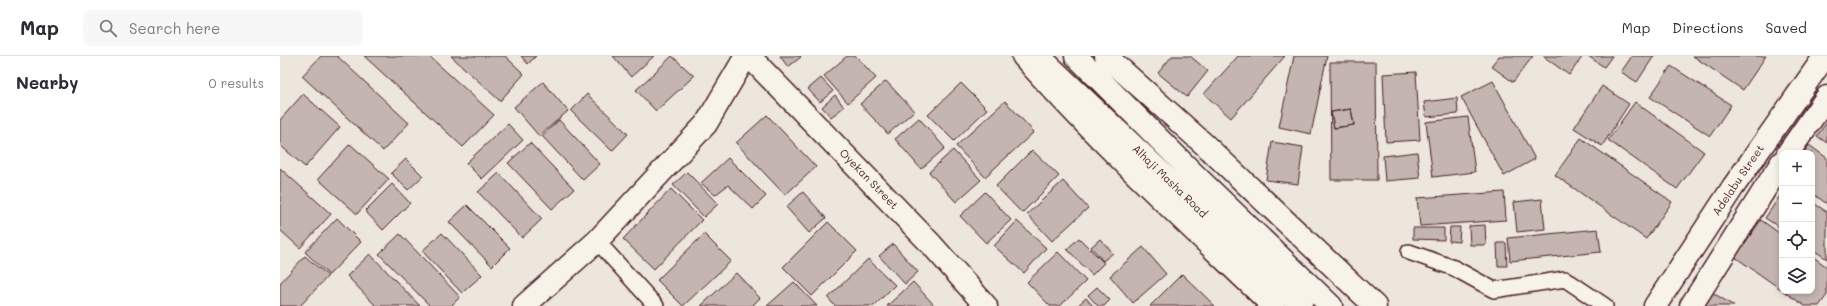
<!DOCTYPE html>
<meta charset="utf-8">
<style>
:root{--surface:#fff;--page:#f7f7f7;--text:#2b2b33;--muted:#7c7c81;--line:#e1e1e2}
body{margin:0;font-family:Mali,sans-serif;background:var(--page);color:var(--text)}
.controls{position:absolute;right:12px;bottom:12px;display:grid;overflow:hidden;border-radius:8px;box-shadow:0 2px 6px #0003}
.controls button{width:36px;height:36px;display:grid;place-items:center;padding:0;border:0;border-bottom:1px solid var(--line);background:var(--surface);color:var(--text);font:20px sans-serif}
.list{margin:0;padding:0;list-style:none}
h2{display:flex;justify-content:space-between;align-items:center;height:52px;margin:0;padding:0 16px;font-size:17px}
h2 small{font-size:13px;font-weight:400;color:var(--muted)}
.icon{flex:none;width:22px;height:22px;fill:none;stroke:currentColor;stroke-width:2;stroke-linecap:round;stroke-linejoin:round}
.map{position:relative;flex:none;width:1547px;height:250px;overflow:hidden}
header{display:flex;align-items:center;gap:24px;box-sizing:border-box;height:56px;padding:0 20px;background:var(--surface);border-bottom:1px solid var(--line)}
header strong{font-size:19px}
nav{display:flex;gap:22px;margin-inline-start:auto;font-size:14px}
.search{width:280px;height:36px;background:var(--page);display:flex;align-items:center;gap:10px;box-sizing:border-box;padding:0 14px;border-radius:8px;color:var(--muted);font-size:15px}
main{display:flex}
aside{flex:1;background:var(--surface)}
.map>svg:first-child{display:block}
</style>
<header>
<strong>Map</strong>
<div class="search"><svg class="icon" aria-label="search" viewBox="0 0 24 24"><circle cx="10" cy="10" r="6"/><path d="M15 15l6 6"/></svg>Search here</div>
<nav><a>Map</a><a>Directions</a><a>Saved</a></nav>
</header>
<main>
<aside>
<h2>Nearby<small>0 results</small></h2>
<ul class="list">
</ul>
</aside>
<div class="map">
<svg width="1547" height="250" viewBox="0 0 1547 250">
<rect width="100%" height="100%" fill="#ece6dd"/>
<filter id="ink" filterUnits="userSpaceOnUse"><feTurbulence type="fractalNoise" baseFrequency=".025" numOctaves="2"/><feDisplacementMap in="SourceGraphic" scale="8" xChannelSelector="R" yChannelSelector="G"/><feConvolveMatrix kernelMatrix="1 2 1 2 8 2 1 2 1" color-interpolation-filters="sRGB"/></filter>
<g filter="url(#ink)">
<path fill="#c4b5b0" stroke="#4a1f2b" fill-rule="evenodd" d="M 41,0 L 57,0 L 129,67 L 103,95 L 22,20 Z
M 84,0 L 149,0 L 214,59 L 183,91 Z
M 171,0 L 225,0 L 244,18 L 220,45 Z
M 241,0 L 256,0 L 248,8 Z
M 333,0 L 374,0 L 351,21 Z
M 392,0 L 414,20 L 376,55 L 356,34 Z
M 500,0 L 520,0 L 521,1 L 508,11 Z
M 567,0 L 576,0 L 596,22 L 568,47 L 544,20 Z
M 892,0 L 910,0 L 928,15 L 907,41 L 878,17 Z
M 958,0 L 1005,0 L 951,62 L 924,38 Z
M 1014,0 L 1047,0 L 1031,78 L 999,71 Z
M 1219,0 L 1253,0 L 1233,26 L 1211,10 Z
M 1263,0 L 1303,0 L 1289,19 Z
M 1308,0 L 1332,0 L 1324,11 Z
M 1352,0 L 1374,0 L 1357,26 L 1341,16 Z
M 1413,0 L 1486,0 L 1463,34 Z
M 1050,6 L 1096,6 L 1097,124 L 1051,124 ZM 1071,53 L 1074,69 L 1054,72 L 1051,56 Z
M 1391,10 L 1451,49 L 1430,80 L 1370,41 Z
M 1136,16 L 1140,84 L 1106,86 L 1103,18 Z
M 541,22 L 553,35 L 540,46 L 528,33 Z
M 606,25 L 634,55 L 608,78 L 580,48 Z
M 1213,25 L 1255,103 L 1224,120 L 1181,41 Z
M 263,26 L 288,55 L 259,80 L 234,51 Z
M 681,27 L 707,53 L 674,85 L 648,59 Z
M 1322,30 L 1349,48 L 1322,90 L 1294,72 Z
M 23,38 L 60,71 L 25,111 L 0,89 L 0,64 Z
M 307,38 L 348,78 L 332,95 L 291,55 Z
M 555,39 L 564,51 L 551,61 L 542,51 Z
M 1177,42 L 1178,58 L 1146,61 L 1144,46 Z
M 725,45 L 754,76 L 705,121 L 676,90 Z
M 1355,46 L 1424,96 L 1397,133 L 1328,84 Z
M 1071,53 L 1074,69 L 1054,72 L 1051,56 Z
M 487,59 L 536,111 L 505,139 L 456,87 Z
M 1188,61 L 1195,116 L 1153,121 L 1146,66 Z
M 639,62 L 665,92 L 641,113 L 615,83 Z
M 279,64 L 320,108 L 303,124 L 262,80 Z
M 1547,66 L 1547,87 L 1537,80 Z
M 228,68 L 243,84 L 202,123 L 186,107 Z
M 1301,82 L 1392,146 L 1366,183 L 1275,119 Z
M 992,86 L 1023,91 L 1018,128 L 986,124 Z
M 250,87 L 294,133 L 272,153 L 228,107 Z
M 70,88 L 109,123 L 77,158 L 38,123 Z
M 1529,89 L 1547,102 L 1547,148 L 1532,137 L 1532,97 L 1524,97 Z
M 673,94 L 701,124 L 676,146 L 649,116 Z
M 752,94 L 779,120 L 742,157 L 716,130 Z
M 1137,96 L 1140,122 L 1105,125 L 1103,100 Z
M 448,102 L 486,140 L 473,153 L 448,129 L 435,139 L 421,127 Z
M 126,103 L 143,120 L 128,134 L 111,117 Z
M 0,112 L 51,158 L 20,192 L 0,174 Z
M 407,116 L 438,148 L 424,161 L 393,129 Z
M 219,117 L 262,163 L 242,182 L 198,136 Z
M 783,125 L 808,152 L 772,185 L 747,158 Z
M 112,128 L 130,147 L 103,174 L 85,155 Z
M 391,133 L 422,164 L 374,213 L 343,183 Z
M 523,136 L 546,162 L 529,177 L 506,151 Z
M 705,136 L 731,164 L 706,187 L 680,160 Z
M 1224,136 L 1226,164 L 1140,170 L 1137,142 Z
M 1502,137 L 1502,173 L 1485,162 Z
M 1262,143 L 1265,173 L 1237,176 L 1234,146 Z
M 1532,146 L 1547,156 L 1547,203 L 1532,193 Z
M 187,149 L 230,192 L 212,210 L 169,166 Z
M 57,162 L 81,186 L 49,219 L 25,196 Z
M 1481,164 L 1502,179 L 1502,234 L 1455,201 Z
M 737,165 L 766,192 L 744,217 L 714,190 Z
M 548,166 L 577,195 L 532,240 L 503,211 Z
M 1205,169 L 1206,189 L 1190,189 L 1189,170 Z
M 1170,171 L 1180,171 L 1179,186 L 1169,185 Z
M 1133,172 L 1164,172 L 1164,184 L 1133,183 Z
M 1318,173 L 1321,196 L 1230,205 L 1228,182 Z
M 162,177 L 202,219 L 182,237 L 142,195 Z
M 120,178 L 180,241 L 171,250 L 150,250 L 99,198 Z
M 424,178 L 451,205 L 403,250 L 377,224 Z
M 799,182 L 824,207 L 812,219 L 787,193 Z
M 820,183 L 833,197 L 823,205 L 811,191 Z
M 1217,187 L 1226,187 L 1227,210 L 1218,210 Z
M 613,188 L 638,216 L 625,228 L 599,200 Z
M 863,191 L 886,218 L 853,247 L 830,220 Z
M 778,196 L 806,225 L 780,250 L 770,250 L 747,226 Z
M 90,198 L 140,250 L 96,250 L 67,220 Z
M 25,200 L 48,220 L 20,250 L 0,250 L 0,227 Z
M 1532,200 L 1547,211 L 1547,239 L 1539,250 L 1525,250 L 1503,235 L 1532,235 Z
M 588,203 L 615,229 L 594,250 L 555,250 L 548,242 Z
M 456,217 L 480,242 L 472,250 L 421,250 Z
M 902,218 L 935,250 L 870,250 Z
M 514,226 L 537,250 L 487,250 Z
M 633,226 L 655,250 L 607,250 Z
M 817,231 L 830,244 L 824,250 L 818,250 L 808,239 Z
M 1430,235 L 1454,250 L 1421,250 Z
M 806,242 L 813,250 L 797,250 Z"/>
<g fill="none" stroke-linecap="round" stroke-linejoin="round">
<g stroke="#4a1f2b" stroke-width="18">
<path id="lane" d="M 317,185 L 376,250
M 1129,196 L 1174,212 L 1214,234 L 1285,223 L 1325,250"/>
</g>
<g stroke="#4a1f2b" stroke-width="25">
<path id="street" d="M 469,0 L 651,188 L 706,250
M 244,250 L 317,185 L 426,68 L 466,0"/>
</g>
<g stroke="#4a1f2b" stroke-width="25">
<path id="secondary" d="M 743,0 C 821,89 908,168 993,250
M 759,0 L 1021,250
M 796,0 L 916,120 L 1051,250
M 826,0 L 925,89 L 1095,250
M 1508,97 L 1547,41
M 1375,250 L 1453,131 L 1545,0
M 1411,250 L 1502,106"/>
</g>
<use href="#lane" stroke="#f7f3e8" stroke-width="15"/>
<use href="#street" stroke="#f7f3e8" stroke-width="22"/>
<use href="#secondary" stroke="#f7f3e8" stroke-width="22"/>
</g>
</g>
<g text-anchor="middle" stroke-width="3.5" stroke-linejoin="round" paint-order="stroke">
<g font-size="11" fill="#4a1f2b" stroke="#f7f3e8">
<text transform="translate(589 123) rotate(46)" y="4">Oyekan Street</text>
<text transform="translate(1458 124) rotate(-56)" y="4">Adelabu Street</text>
<text transform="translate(890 125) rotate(44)" y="4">Alhaji Masha Road</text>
</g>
</g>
</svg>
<div class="controls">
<button>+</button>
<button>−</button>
<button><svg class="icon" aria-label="locate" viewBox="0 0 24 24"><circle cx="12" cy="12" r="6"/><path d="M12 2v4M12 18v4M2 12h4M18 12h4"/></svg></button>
<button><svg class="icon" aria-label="layers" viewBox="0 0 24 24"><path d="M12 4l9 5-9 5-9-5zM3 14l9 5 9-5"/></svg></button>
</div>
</div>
</main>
